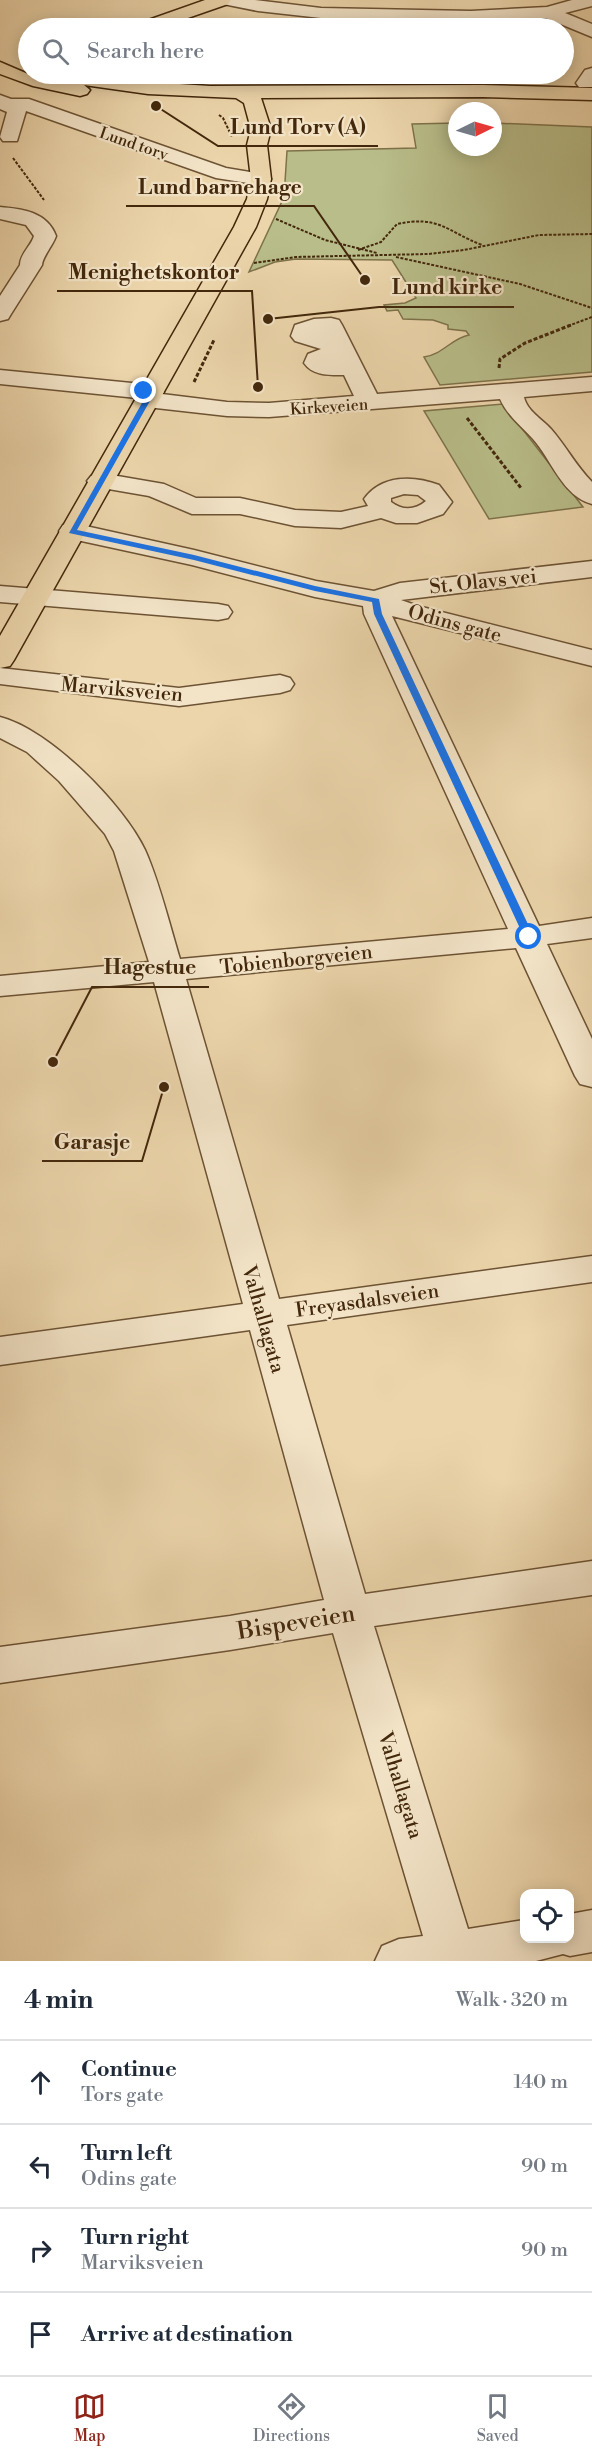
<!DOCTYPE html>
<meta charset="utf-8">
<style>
:root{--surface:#fff;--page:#f2f2f3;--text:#1f2937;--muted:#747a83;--line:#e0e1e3;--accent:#8f2418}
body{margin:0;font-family:"Libre Bodoni",serif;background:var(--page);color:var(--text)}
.controls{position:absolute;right:18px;bottom:18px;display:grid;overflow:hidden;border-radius:12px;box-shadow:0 3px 15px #0003}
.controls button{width:54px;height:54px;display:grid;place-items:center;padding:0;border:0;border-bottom:2px solid var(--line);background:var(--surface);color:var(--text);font:30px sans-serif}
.compass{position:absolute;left:448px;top:102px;width:54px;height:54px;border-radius:50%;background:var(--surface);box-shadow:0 3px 15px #0003;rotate:85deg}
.stop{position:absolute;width:18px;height:18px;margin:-14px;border:4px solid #1a73e8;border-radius:50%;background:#fff}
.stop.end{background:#1a73e8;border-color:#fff;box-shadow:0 2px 6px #0008}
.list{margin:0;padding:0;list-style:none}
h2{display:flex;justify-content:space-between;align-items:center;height:78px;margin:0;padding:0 24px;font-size:26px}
h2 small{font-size:20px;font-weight:400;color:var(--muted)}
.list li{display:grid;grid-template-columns:39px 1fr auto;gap:18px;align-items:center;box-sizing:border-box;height:84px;padding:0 24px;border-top:2px solid var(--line)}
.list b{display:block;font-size:22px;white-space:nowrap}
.list p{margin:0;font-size:20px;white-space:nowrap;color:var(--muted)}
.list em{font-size:20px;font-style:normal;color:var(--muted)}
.icon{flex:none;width:33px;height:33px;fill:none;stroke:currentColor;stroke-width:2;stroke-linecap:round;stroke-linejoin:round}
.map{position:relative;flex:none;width:592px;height:1961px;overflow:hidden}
.search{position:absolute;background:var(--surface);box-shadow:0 3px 15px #0003;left:18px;right:18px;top:18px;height:66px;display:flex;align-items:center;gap:15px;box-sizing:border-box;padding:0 21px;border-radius:33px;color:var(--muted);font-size:22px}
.sheet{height:414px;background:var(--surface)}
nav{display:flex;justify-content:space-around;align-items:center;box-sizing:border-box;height:84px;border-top:2px solid var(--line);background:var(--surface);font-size:16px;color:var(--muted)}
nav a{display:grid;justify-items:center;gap:3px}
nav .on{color:var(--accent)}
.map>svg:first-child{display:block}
</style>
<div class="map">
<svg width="592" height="1961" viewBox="0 0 592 1961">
<rect width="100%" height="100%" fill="#ecd5ab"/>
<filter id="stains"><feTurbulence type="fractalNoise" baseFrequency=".00333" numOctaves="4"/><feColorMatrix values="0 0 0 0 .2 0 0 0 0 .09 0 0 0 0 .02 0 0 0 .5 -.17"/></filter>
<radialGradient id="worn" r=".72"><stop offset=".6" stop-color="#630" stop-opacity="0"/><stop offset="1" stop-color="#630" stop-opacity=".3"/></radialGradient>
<path fill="#b8bd89" stroke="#7e724a" stroke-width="1.5" d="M 457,123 L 457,147 L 493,147 L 493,123 L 592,127 L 592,372 L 440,385 L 424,357 C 442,355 452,338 469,335 L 466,331 L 448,329 L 448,325 L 433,320 L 403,319 L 398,310 L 387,311 L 384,305 L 405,303 L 416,298 L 392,260 L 296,259 L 275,262 L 249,272 L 284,197 L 287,151 L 416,148 L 412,124 Z
M 503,404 L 583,507 L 489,519 L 424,411 Z"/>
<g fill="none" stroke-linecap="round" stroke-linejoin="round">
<g stroke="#6d5334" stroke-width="3">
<path id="minor" d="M 220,0 L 255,0 L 321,8 L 471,11 L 547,7 L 572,0 L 592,0 L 592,6 L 565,13 L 592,24 L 592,37 L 546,18 L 471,21 L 321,18 L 258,11 L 223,4 Z
M 592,68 L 592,87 L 579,87 L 576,83 L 585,70 Z
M 0,95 L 11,99 L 29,99 L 226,168 L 268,175 L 271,179 L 268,183 L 261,185 L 216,178 L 26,111 L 17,141 L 3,141 L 0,137 L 7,112 L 0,109 Z
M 0,207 C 23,209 47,212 56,236 C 53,245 42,258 42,265 L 11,314 L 8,319 L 0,321 L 0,296 L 20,265 C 20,254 31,246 34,236 L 26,225 L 0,219 Z
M 331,318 L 339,320 L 342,325 L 377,394 L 592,377 L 592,391 L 524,397 C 527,411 542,419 551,429 C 566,446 576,466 592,482 L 592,504 C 563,497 551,459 533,439 C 521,426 507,415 500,399 L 269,417 L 227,416 L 147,407 L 138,405 L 135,400 L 137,398 L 0,384 L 0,370 L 152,385 L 160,387 L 164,392 L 162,394 L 227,402 L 269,403 L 354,396 L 344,375 C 329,375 313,376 304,363 L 308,354 L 321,349 L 295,341 L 291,336 L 295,325 L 314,319 Z
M 100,473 L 164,484 L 196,498 L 240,498 L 295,510 L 341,512 L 368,506 L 364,499 C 381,475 413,475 439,485 L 452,502 L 443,514 L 417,523 L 396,523 L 381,518 L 341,528 L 295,526 L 240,514 L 192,514 L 149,496 L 91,486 L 87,481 L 91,476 ZM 404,494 L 418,495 L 426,501 C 415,510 403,511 391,502 L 391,498 Z
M 72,523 L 194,550 L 316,581 L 374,591 L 400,583 L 592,561 L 592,577 L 401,600 L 418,606 L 592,650 L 592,666 L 392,616 L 539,926 L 592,918 L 592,938 L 547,944 L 592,1039 L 592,1087 L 580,1084 L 575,1076 L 516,948 L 186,979 L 279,1299 L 592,1256 L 592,1282 L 287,1325 L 365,1594 L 592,1561 L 592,1595 L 374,1626 L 468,1929 L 524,1920 L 524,1938 L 570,1938 L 570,1914 L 592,1910 L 592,1952 L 570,1956 L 563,1954 L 536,1961 L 375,1961 L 382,1946 L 399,1939 L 423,1936 L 333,1633 L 230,1650 L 0,1683 L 0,1647 L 230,1616 L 324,1600 L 250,1330 L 0,1365 L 0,1337 L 243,1304 L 154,982 L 0,996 L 0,976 L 149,962 L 114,851 L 105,834 L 59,781 L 27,752 L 0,738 L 0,717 C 49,729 124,805 145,850 C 159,881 170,926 180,959 L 508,929 L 364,614 L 363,606 L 315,597 L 192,565 L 63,537 L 59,531 L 63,525 Z
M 0,586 L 218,604 L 228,606 L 232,612 L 228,618 L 218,620 L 0,602 Z
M 0,668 L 179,688 L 280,675 L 290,678 L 294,684 L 290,690 L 280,693 L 179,706 L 0,684 Z"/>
</g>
<g stroke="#43280c" stroke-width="3">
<path id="major" d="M 205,0 L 231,0 L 228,4 L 159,28 L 134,28 L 137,24 Z
M 0,62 L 28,74 L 68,82 L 51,78 L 48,74 L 83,74 L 148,82 L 210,86 L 483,85 L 592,88 L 592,100 L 483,97 L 261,98 L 271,129 L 267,145 L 271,179 L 267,199 L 256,227 L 14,660 L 10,666 L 0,668 L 0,636 L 234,227 L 247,199 L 251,179 L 247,145 L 251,129 L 244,103 L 236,98 L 148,94 L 84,85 L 90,90 L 87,94 L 80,96 L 33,86 L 0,74 Z"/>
</g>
<path stroke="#43280c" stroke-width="2" stroke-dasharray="3 1.5" stroke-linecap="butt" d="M 219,115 L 223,118 L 232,137
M 13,158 L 44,200
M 276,219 L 325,240 L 377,253
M 358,250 L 381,242 L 397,224 C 439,215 446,231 482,245
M 396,257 L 520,284 L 592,308
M 254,263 L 296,257 L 428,254 L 464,250 L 539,235 L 592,234
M 568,326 L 592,317"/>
<path stroke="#43280c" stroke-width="3" stroke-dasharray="4 2" stroke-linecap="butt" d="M 499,368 L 500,359 L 525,343 L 571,325
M 194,382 L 214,340
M 467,418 L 521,488"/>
<use href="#minor" fill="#f3e4c8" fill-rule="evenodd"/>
<use href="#major" fill="#ecd5ab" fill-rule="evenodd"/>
</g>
<path fill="#1a73e8" d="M 144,389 L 155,392 L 77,530 L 194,555 L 315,586 L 379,599 L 382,614 L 534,937 L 532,939 L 524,937 L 374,614 L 372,602 L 315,591 L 194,560 L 69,533 L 147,394 L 141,393 Z"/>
<g text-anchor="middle" stroke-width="4.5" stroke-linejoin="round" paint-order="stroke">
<g font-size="16" fill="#43280c" stroke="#f3e4c8">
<text transform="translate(134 143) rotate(19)" y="6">Lund torv</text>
<text transform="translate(329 406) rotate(-4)" y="6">Kirkeveien</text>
</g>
<g font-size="20" fill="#43280c" stroke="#f3e4c8">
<text transform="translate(483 581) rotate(-6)" y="7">St. Olavs vei</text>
<text transform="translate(455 623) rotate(15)" y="7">Odins gate</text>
<text transform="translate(122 689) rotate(5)" y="7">Marviksveien</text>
<text transform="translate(296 959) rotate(-6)" y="7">Tobienborgveien</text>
<text transform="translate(367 1300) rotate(-8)" y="7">Freyasdalsveien</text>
<text transform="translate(264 1319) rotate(74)" y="7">Valhallagata</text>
<text transform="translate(401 1785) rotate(73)" y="7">Valhallagata</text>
</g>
<g font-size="24" fill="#43280c" stroke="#f3e4c8">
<text transform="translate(296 1622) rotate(-9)" y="8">Bispeveien</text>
</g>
</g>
<path fill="none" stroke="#43280c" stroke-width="2" d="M156 106L218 146H378M365 280L314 206H126M258 387L252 291H57M268 319L379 307H514M53 1062L92 987H209M164 1087L142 1161H42"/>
<g fill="#43280c" stroke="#f3e4c8" stroke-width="2">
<circle cx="156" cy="106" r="6"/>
<circle cx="365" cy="280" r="6"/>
<circle cx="258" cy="387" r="6"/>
<circle cx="268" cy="319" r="6"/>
<circle cx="53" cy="1062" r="6"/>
<circle cx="164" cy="1087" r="6"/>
</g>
<g font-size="21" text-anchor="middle" font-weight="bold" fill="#43280c" stroke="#f3e4c8" stroke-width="4.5" stroke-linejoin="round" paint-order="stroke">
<text x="298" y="134">Lund Torv (A)</text>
<text x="220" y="194">Lund barnehage</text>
<text x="154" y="279">Menighetskontor</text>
<text x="447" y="294">Lund kirke</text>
<text x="150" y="974">Hagestue</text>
<text x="92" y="1149">Garasje</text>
</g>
<rect width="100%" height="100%" filter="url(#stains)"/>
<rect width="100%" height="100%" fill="url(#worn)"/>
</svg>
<div class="controls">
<button><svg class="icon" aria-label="locate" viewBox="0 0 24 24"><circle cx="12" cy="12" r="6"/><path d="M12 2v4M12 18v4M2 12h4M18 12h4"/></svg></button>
</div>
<svg class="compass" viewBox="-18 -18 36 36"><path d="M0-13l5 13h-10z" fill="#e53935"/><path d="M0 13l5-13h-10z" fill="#747a83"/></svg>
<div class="stop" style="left:529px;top:937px"></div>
<div class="stop end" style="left:144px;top:391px"></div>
<div class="search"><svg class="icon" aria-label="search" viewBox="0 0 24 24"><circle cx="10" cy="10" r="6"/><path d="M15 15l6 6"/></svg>Search here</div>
</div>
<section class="sheet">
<h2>4 min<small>Walk · 320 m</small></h2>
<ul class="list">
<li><svg class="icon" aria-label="ahead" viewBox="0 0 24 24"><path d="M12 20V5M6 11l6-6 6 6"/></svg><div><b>Continue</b><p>Tors gate</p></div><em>140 m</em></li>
<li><svg class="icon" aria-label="left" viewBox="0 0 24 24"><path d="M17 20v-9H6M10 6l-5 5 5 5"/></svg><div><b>Turn left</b><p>Odins gate</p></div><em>90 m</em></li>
<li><svg class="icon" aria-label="right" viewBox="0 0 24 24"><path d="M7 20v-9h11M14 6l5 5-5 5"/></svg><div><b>Turn right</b><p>Marviksveien</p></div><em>90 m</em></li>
<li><svg class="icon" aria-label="arrive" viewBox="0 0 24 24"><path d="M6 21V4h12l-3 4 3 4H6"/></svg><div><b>Arrive at destination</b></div></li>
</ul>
</section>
<nav>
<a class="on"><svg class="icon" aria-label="map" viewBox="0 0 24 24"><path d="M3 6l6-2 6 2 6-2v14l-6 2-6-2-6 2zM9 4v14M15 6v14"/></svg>Map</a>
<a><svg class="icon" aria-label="directions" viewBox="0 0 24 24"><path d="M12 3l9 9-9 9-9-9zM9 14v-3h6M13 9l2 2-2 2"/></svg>Directions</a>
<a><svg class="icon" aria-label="saved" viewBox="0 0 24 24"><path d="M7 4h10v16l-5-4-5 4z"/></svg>Saved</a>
</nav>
